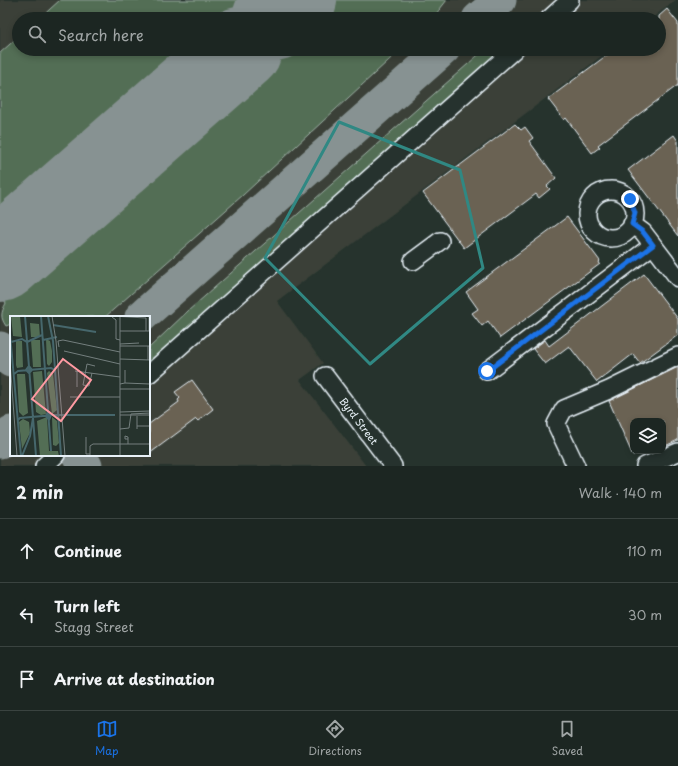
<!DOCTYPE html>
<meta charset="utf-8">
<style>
:root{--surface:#1c2622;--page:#29322f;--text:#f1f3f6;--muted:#a0a5a5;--line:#3a4340;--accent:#1a73e8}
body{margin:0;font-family:"Playpen Sans",sans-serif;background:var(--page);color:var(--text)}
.controls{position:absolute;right:12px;bottom:12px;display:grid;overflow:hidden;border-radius:8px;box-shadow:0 2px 6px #0003}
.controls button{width:36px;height:36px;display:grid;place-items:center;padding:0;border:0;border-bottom:1px solid var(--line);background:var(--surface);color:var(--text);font:20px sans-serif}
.stop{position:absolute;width:12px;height:12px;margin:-9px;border:3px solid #1a73e8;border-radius:50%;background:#fff}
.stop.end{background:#1a73e8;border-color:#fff;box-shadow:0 1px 4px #0008}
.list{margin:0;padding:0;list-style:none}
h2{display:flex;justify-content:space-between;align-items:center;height:52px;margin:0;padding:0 16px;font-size:17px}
h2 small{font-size:13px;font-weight:400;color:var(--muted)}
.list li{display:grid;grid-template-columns:26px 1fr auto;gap:12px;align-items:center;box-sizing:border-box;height:64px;padding:0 16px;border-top:1px solid var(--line)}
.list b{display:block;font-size:15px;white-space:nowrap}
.list p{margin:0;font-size:13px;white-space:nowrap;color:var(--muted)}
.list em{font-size:13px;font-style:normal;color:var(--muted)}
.icon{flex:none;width:22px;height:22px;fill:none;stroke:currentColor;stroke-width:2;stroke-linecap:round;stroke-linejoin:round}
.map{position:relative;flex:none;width:678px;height:466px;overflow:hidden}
.search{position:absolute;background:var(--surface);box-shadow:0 2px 6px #0003;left:12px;right:12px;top:12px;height:44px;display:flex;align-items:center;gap:10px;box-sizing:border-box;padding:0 14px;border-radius:22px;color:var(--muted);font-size:15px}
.sheet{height:244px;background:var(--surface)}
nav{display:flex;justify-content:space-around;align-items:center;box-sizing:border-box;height:56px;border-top:1px solid var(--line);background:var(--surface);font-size:11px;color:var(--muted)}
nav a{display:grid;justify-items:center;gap:2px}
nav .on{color:var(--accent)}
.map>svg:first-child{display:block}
</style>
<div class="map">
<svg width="678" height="466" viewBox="0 0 678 466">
<rect width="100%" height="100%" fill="#26332d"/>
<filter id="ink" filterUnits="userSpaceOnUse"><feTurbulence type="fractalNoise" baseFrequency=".025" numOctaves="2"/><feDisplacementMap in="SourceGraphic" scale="8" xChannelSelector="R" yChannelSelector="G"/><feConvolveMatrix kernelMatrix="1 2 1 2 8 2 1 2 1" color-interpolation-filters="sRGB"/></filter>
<g filter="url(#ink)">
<path fill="#3a4138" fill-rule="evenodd" d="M 0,0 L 676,0 L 651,19 L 19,19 L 19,49 L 611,49 L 277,301 L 323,363 L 300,380 L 366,466 L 0,466 ZM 11,317 L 149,317 L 149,455 L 11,455 Z"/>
<path fill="#536e55" stroke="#9eb0a6" d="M 60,0 L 252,0 L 231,19 L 39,19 Z
M 337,0 L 447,0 L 432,19 L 316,19 Z
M 19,36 L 19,49 L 197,49 L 0,223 L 0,53 Z
M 282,49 L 401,49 L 243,195 L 105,317 L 11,317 L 11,324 L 6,326 C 0,317 1,313 6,303 L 3,298 Z
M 485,49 L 502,49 L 149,363 L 149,348 L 188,311 Z"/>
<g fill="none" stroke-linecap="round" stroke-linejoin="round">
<path stroke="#879292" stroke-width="33" d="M 478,19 L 500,0
M 141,317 L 444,49
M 0,348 L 11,361
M 0,442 L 11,432
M 78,455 L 86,466"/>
<path stroke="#879292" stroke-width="84" d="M 274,19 L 295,0
M 0,260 L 240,49"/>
</g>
<path fill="#6a6252" stroke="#e8f1f8" d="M 667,9 L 678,23 L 678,85 L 598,145 L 600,147 L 592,153 L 566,118 L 564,120 L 548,99 L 615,49 L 659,49 L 659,16 Z
M 515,124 L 521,130 L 525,127 L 533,138 L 529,141 L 556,178 L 547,186 L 550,189 L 539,198 L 536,194 L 464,248 L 423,193 Z
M 674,135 L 678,141 L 678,236 L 628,170 Z
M 567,217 L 600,261 L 599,262 L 600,264 L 500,338 L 488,321 L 482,326 L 472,313 L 478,309 L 466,292 Z
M 644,274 L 678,319 L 678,335 L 640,363 L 633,354 L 597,382 L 569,346 L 545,364 L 533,349 L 545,340 L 549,346 Z
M 678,367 L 678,440 L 663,447 L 663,421 L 633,421 L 633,456 L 609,401 Z
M 192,380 L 213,409 L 198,421 L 196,419 L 149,454 L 149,424 L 179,402 L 178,400 L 180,398 L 175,392 Z"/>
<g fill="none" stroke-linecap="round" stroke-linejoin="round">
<g stroke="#e8f1f8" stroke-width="20">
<path id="minor" d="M 549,19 L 570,0
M587 214a24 24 0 1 1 48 0a24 24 0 1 1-48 0Z
M 632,224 L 643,232 L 678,278
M 413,261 L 440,241
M 487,371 L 653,245
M 149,374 L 515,49
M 325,376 L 393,466
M 44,466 L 56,455
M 576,466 L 556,424 L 564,409 L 609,390 L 678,356
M 645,466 L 678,452"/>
</g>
<use href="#minor" stroke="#26332d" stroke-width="17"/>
</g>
</g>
<g fill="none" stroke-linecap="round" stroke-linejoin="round" filter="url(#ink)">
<path stroke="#1a73e8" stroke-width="5" d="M 487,371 L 653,245 L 643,232 L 632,224 L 635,213 L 630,199"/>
</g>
<path fill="none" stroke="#308883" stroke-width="3" stroke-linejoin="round" d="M 339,122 L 460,170 L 483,268 L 370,364 L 265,258 Z"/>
<g text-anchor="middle" stroke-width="3.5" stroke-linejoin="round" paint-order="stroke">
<g font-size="10" fill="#e8f1f8" stroke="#26332d">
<text transform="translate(359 421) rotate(53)" y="4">Byrd Street</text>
</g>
</g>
<g transform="translate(10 316)">
<rect width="140" height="140" fill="#26332d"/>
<path d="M 1,0 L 10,0 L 12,21 L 3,20 ZM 20,7 L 29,8 L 30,21 L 21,21 ZM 36,23 L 40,25 L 42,35 L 42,46 L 39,50 L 37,48 ZM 21,24 L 30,24 L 31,51 L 23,51 ZM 6,25 L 12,25 L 13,51 L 7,52 L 6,49 ZM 32,55 L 36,98 L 31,99 L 26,96 L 23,56 ZM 39,55 L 43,58 L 47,94 L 42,98 L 37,57 ZM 7,58 L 15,58 L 18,97 L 13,100 L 9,96 ZM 37,101 L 39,135 L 48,135 L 49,140 L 30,140 L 27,105 ZM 42,101 L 47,105 L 49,127 L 46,130 L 43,129 ZM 13,103 L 19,106 L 20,117 L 12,133 L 9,106 Z" fill="#536e55"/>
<path fill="none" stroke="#46676c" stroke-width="2" d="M 15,0 L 26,140M 31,0 L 41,135M 38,0 L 43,25 L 51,140M 43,9 L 86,16M 0,18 L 11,140M 33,24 L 47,21M 1,26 L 12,23 L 17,26 L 32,19M 19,50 L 22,54 L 19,57 L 16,54 ZM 4,58 L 8,55 L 41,52 L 45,54M 38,95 L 41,99 L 39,104 L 36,100 ZM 8,104 L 10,102 L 44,99 L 105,99M 12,140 L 20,120 L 23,102"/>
<path fill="none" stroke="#747f7e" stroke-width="1" d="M 42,0 L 46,25 L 55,140M 101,0 L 136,2 L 136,15M 110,0 L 110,140M 102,1 L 106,4 L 106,23 L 110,24M 110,15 L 140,15M 139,15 L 139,0M 110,28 L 129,27M 110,30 L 140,30M 138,30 L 138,44M 49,31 L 48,25 L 53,24 L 110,36M 54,35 L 110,48M 110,43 L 140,44M 0,45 L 7,140M 65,55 L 110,61M 67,55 L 67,71M 82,57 L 79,70 L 73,69 L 77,48 L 85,50M 115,67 L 140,68M 110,68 L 115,67 L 115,54M 110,73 L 140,73M 60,81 L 110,81M 110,96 L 140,95M 110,99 L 140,99M 127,100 L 127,113M 127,110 L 140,110M 110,113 L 119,112 L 121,98 L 140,97M 76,121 L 76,138 L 80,138M 118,123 L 115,123 L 115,120 L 118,121 L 118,128M 80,140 L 80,130 L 83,128 L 140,128"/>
<path fill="#ff9aa2" fill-opacity="0.15" stroke="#ff9aa2" stroke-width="2" d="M 53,43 L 81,64 L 51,105 L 22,83 Z"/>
<rect width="140" height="140" fill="none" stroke="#e8f1f8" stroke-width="2"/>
</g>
</svg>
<div class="controls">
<button><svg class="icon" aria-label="layers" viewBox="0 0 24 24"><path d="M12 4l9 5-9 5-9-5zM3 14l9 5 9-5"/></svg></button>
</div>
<div class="stop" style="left:487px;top:371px"></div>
<div class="stop end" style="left:630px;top:199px"></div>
<div class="search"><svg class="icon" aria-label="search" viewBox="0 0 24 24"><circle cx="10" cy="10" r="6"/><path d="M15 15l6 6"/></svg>Search here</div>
</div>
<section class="sheet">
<h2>2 min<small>Walk · 140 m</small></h2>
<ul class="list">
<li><svg class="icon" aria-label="ahead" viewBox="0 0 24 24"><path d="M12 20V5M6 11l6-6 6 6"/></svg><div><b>Continue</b></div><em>110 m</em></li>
<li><svg class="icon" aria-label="left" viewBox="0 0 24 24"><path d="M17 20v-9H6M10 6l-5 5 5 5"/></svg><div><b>Turn left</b><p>Stagg Street</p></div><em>30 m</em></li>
<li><svg class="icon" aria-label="arrive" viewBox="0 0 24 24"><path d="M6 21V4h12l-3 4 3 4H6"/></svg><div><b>Arrive at destination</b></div></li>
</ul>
</section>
<nav>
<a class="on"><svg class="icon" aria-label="map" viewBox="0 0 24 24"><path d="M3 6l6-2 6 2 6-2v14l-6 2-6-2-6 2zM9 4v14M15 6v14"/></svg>Map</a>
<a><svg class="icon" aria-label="directions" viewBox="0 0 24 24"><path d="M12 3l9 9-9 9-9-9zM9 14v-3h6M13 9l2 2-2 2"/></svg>Directions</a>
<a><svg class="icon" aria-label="saved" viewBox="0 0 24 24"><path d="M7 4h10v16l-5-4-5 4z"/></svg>Saved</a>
</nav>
